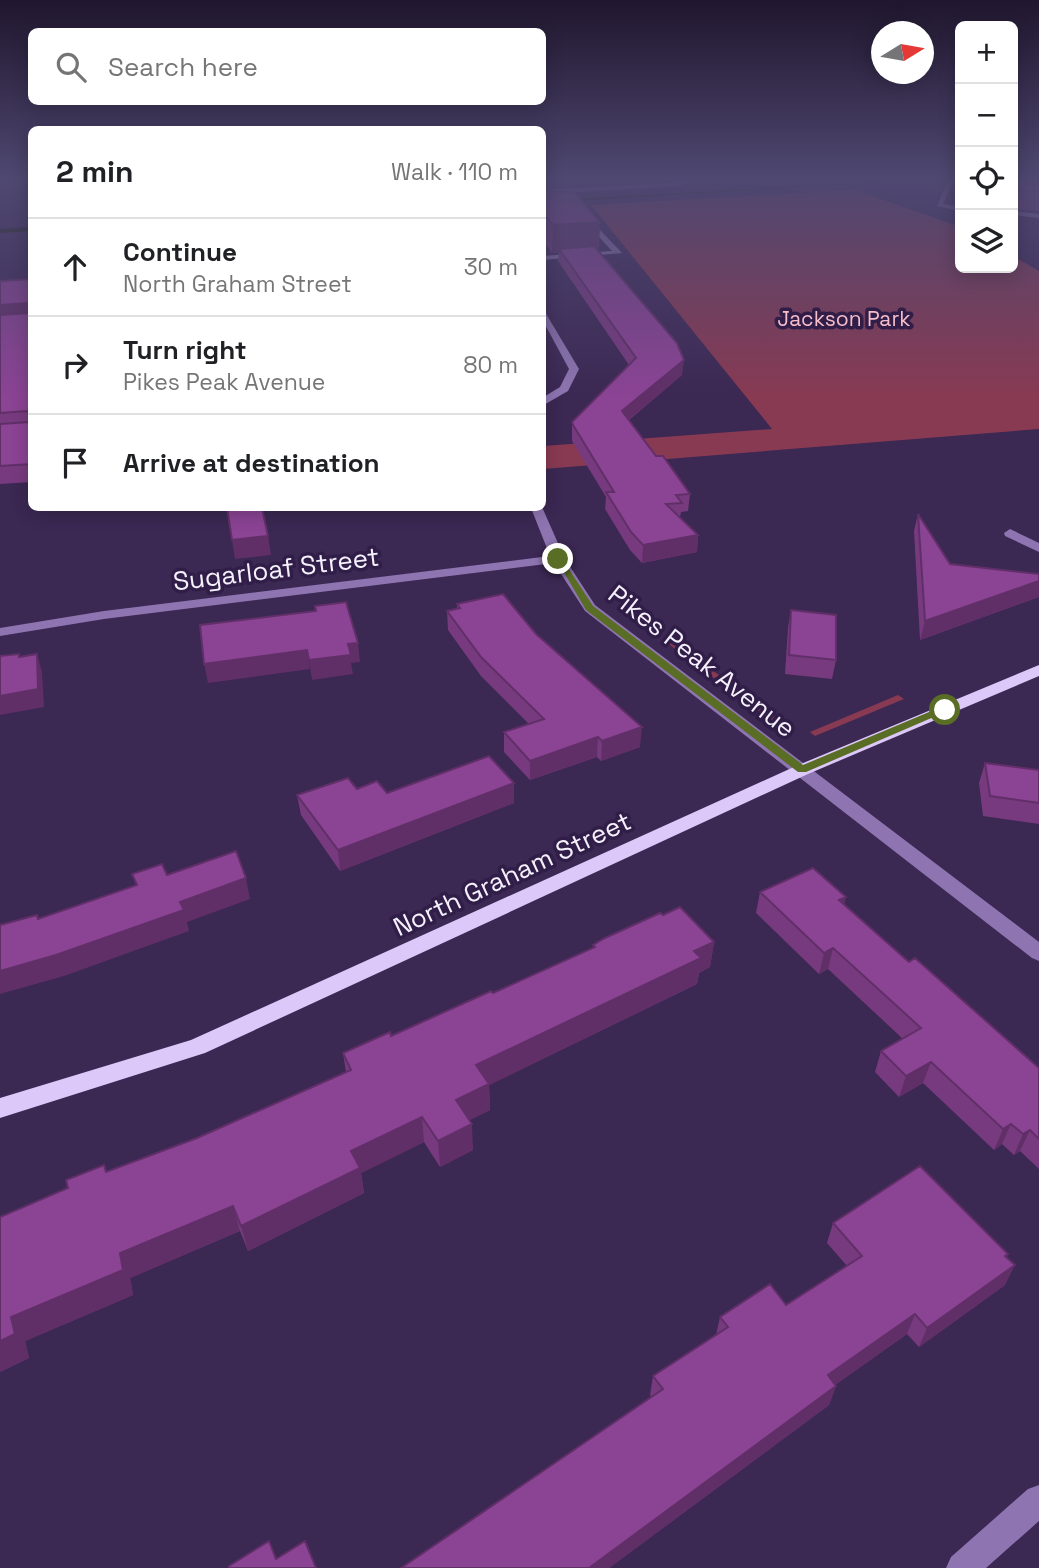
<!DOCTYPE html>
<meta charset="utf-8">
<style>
:root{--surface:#fff;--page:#f2f2f2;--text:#202124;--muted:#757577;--line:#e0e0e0}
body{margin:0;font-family:"Space Grotesk",sans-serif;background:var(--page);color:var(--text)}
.controls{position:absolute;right:21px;top:21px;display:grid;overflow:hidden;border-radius:10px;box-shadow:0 4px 18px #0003}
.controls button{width:63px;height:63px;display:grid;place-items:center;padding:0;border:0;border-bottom:2px solid var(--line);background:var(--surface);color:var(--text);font:35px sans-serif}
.compass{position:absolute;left:871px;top:21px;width:63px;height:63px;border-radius:50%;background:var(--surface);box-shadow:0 4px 18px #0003;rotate:79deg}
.stop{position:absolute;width:21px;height:21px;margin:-16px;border:5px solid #5a6d25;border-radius:50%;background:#fff}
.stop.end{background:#5a6d25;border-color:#fff;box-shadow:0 2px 7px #0008}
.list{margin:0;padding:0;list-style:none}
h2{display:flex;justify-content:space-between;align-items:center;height:91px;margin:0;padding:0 28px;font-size:30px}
h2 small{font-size:23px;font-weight:400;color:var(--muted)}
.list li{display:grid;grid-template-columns:46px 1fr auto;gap:21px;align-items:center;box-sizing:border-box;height:98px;padding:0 28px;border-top:2px solid var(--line)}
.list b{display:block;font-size:26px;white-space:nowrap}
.list p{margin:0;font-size:23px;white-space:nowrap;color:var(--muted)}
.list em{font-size:23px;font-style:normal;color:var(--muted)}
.icon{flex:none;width:38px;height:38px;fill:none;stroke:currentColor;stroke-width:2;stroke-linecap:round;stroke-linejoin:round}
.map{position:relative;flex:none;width:1039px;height:1568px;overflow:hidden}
.search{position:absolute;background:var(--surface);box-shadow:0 4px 18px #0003;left:28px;top:28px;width:518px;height:77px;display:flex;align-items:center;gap:18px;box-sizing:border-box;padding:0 24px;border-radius:10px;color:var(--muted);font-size:26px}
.panel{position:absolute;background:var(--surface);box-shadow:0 4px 18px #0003;left:28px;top:126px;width:518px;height:385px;border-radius:10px}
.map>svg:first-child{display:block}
</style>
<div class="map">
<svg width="1039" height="1568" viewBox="0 0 1039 1568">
<rect width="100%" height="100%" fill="#3b2853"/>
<path fill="#883a52" d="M 855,190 L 960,227 L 960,268 L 1013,268 L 1013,256 L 1039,271 L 1039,429 L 543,469 L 543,446 L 772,429 L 591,205 Z
M 672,640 L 788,727 L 793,730 L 788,732 L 782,729 L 666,642 Z
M 898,695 L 904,699 L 815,736 L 810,732 Z"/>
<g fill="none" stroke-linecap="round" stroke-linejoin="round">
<path fill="#131b00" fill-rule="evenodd" d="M 890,177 L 898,177 L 875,183 L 542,203 L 542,201 L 875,181 Z
M 32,227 L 32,231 L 0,233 L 0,229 Z"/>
<path fill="#8e75b1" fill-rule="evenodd" d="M 686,177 L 693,177 L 682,186 L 542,194 L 542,190 L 680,182 Z
M 728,177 L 735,177 L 730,181 Z
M 960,178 L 960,182 L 952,184 L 943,204 L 960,207 L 960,211 L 937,206 L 947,182 Z
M 542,211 L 583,212 L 622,253 L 542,260 L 542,256 L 612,251 L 579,215 L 542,215 Z
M 1013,211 L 1039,214 L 1039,218 L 1013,215 Z
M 542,307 L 579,369 L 568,391 L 542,406 L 542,398 L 560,387 L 569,369 L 542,319 Z
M 542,507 L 565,559 L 595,605 L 1039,942 L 1039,961 L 1032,958 L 585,611 L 554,563 L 104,619 L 0,636 L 0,628 L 104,611 L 550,556 L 531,508 Z
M 1010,529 L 1039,543 L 1039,552 L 1005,536 L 1004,533 Z
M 1039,1485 L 1039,1521 L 986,1568 L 946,1568 L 951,1557 L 1028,1489 Z"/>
<path fill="#dcc8f9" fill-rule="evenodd" d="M 1039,665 L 1039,676 L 808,774 L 205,1053 L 0,1118 L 0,1098 L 191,1040 L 796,766 Z"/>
</g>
<path fill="#783a7f" d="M 542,177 L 635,177 L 631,180 L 618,179 L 608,183 L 546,178 L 552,184 L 551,192 L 599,249 L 597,249 L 682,375 L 629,420 L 656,456 L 690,494 L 688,511 L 681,512 L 680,517 L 698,535 L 697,552 L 642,563 L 630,550 L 605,509 L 606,497 L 572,441 L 572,422 L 629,365 L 558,261 L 559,252 L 552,253 L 542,239 Z
M 641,177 L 678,177 L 675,180 Z
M 1013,177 L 1039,177 L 1039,211 L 1013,209 Z
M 32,279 L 32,482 L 0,484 L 0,281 Z
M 918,514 L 950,564 L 1039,574 L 1039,597 L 920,640 L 914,531 Z
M 457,604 L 536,634 L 640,747 L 601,761 L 597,757 L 530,780 L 504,752 L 504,732 L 529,724 L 481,676 L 448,630 L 447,611 L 457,609 Z
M 791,610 L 836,660 L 832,679 L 785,674 L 788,628 Z
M 985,763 L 1039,770 L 1039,824 L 983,816 L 979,783 Z
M 357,789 L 387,793 L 514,803 L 340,871 L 301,815 L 297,795 Z
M 760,892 L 844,905 L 909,962 L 1039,1068 L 1039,1169 L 1020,1151 L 1014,1155 L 1002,1144 L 994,1150 L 923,1083 L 899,1097 L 875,1072 L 881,1051 L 903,1039 L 828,969 L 819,974 L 756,913 Z
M 714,942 L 710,967 L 699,973 L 697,984 L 489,1085 L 490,1110 L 469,1120 L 473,1150 L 440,1167 L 424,1142 L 361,1173 L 364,1193 L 248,1251 L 240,1231 L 130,1278 L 133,1295 L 25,1341 L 29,1358 L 0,1372 L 107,1172 L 197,1138 L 346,1072 L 343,1053 L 391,1036 L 493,993 L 593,948 L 593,945 Z
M 833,1223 L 1008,1254 L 1007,1257 L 1005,1285 L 919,1347 L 907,1334 L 835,1385 L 836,1386 L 829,1405 L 609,1568 L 401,1568 L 652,1397 L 650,1395 L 653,1376 L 716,1335 L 720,1317 L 786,1305 L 847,1266 L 827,1243 Z"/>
<path fill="#612f68" d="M 608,177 L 618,177 L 618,179 L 608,183 Z
M 1018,190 L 1013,208 L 1013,209 L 1013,201 L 1015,192 Z
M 600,222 L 599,249 L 561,252 L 559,249 L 559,252 L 552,253 L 553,225 Z
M 28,303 L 32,317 L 0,319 L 0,305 Z
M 684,360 L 682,375 L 621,426 L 622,411 Z
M 698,535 L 697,552 L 642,563 L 643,545 Z
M 268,536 L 271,555 L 235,559 L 232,540 Z
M 1039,581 L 1039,597 L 920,640 L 925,621 Z
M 358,643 L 360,662 L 351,663 L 353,674 L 312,680 L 309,660 L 348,644 Z
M 307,650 L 310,669 L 208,683 L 204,664 Z
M 37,654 L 42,672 L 44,707 L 0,715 L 0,696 Z
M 642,727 L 640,747 L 601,761 L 602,741 Z
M 598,737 L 597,757 L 530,780 L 530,761 Z
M 514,783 L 514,803 L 340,871 L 338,850 Z
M 246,878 L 250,899 L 187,922 L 189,931 L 64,976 L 0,994 L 0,971 L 180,902 Z
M 846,897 L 841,918 L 839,900 Z
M 714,942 L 710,967 L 699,973 L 697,984 L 489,1085 L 490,1110 L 458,1126 L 456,1100 L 476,1065 Z
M 833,948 L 828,969 L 819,974 L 824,953 Z
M 931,1062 L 923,1083 L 899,1097 L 906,1076 Z
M 422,1117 L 424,1142 L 361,1173 L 364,1193 L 248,1251 L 241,1226 L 351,1151 Z
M 472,1124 L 473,1150 L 440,1167 L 438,1141 Z
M 1011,1124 L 1002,1144 L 994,1150 L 1003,1129 Z
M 1030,1130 L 1020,1151 L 1014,1155 L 1023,1134 Z
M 233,1206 L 240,1231 L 130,1278 L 133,1295 L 25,1341 L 29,1358 L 0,1372 L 0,1341 L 11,1317 L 120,1253 Z
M 1015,1265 L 1005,1285 L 919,1347 L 927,1328 Z
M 915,1314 L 907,1334 L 821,1395 L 828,1375 Z
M 836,1386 L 829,1405 L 609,1568 L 589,1568 Z"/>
<path fill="#8b4394" stroke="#612f68" stroke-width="2" d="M 542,177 L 546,177 L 552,184 L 542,184 Z
M 1013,177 L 1039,177 L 1039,192 L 1018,190 L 1015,192 L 1013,192 Z
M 542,191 L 574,192 L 600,222 L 553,225 L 542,212 Z
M 594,246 L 677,343 L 684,360 L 622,411 L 656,456 L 663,456 L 690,494 L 676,495 L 682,503 L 666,504 L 698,535 L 643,545 L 631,532 L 606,492 L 614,492 L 573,425 L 572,422 L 636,358 L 559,249 Z
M 32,279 L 32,464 L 0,466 L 0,424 L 29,422 L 30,414 L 27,411 L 0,413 L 0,315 L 30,313 L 31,305 L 28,303 L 0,305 L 0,281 Z
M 227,508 L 262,508 L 268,536 L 232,540 Z
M 918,514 L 950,564 L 1039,574 L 1039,581 L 925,621 Z
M 503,594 L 536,634 L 642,727 L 602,741 L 598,737 L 530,761 L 504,732 L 544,719 L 481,657 L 447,611 L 460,608 L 457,604 Z
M 346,602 L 358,643 L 348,644 L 351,655 L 309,660 L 307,650 L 204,664 L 200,625 L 316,611 L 315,606 Z
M 791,610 L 836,615 L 836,660 L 789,655 Z
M 19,654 L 19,657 L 37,654 L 38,689 L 0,696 L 0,656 Z
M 489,756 L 514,783 L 338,850 L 297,795 L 348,778 L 357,789 L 377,781 L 387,793 Z
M 985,763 L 1039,770 L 1039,803 L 990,796 Z
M 236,851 L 246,878 L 180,902 L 184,910 L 56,955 L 0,971 L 0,925 L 37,915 L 38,919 L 137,885 L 132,874 L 162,864 L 167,875 Z
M 813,868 L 846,897 L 839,900 L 909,962 L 915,958 L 1039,1068 L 1039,1139 L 1030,1130 L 1023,1134 L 1011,1124 L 1003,1129 L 931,1062 L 906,1076 L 881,1051 L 921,1028 L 833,948 L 824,953 L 760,892 Z
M 680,907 L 714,942 L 694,951 L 701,958 L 476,1065 L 489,1084 L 456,1100 L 472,1124 L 438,1141 L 422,1117 L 351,1151 L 360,1168 L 241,1226 L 233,1206 L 120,1253 L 123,1270 L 11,1317 L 15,1334 L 0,1341 L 0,1217 L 68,1188 L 66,1180 L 104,1165 L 106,1172 L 197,1138 L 351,1070 L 343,1053 L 390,1032 L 391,1036 L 491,991 L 493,993 L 595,947 L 593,945 L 605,938 L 660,913 L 663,915 Z
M 920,1166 L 1008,1254 L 1005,1256 L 1015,1265 L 927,1328 L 915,1314 L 828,1375 L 836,1386 L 589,1568 L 401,1568 L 663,1389 L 653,1376 L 728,1327 L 720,1317 L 770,1284 L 786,1305 L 862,1256 L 833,1223 Z
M 269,1541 L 276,1559 L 305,1541 L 316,1568 L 229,1568 L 229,1566 Z"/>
<linearGradient id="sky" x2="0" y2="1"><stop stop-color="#20162e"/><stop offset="0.45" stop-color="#4f4871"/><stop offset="1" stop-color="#4f4871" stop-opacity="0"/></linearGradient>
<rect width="1039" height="397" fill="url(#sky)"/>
<path fill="#5a6d25" d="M 555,557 L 561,557 L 593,606 L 803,765 L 941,707 L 950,710 L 806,772 L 798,772 L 586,610 Z"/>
<g text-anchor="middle" stroke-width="7" stroke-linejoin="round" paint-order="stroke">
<g font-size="21" fill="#f7bdca" stroke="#311e48">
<text x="844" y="326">Jackson Park</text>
</g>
<g font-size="26" fill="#f5f1fc" stroke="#311e48">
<text transform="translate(276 569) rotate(-7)" y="9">Sugarloaf Street</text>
<text transform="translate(702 661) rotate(38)" y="9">Pikes Peak Avenue</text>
<text transform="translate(512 874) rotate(-25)" y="9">North Graham Street</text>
</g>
</g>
</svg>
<div class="controls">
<button>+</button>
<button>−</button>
<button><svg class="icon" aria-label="locate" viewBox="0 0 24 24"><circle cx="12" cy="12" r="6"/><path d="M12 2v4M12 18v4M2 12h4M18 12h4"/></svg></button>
<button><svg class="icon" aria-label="layers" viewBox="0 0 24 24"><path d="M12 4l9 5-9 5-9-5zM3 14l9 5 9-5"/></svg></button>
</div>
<svg class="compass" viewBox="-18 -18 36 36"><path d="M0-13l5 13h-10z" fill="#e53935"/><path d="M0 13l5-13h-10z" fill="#757577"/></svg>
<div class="stop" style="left:945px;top:710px"></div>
<div class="stop end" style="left:558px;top:559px"></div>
<div class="search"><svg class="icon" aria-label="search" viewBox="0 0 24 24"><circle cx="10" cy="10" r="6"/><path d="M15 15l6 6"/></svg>Search here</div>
<section class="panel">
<h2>2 min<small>Walk · 110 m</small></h2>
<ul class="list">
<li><svg class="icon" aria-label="ahead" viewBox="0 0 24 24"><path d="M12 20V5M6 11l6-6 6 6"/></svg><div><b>Continue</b><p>North Graham Street</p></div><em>30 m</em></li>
<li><svg class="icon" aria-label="right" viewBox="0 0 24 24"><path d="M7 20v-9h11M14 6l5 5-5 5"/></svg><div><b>Turn right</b><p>Pikes Peak Avenue</p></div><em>80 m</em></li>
<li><svg class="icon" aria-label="arrive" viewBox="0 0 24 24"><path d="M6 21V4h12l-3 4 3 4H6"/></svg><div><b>Arrive at destination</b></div></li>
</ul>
</section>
</div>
